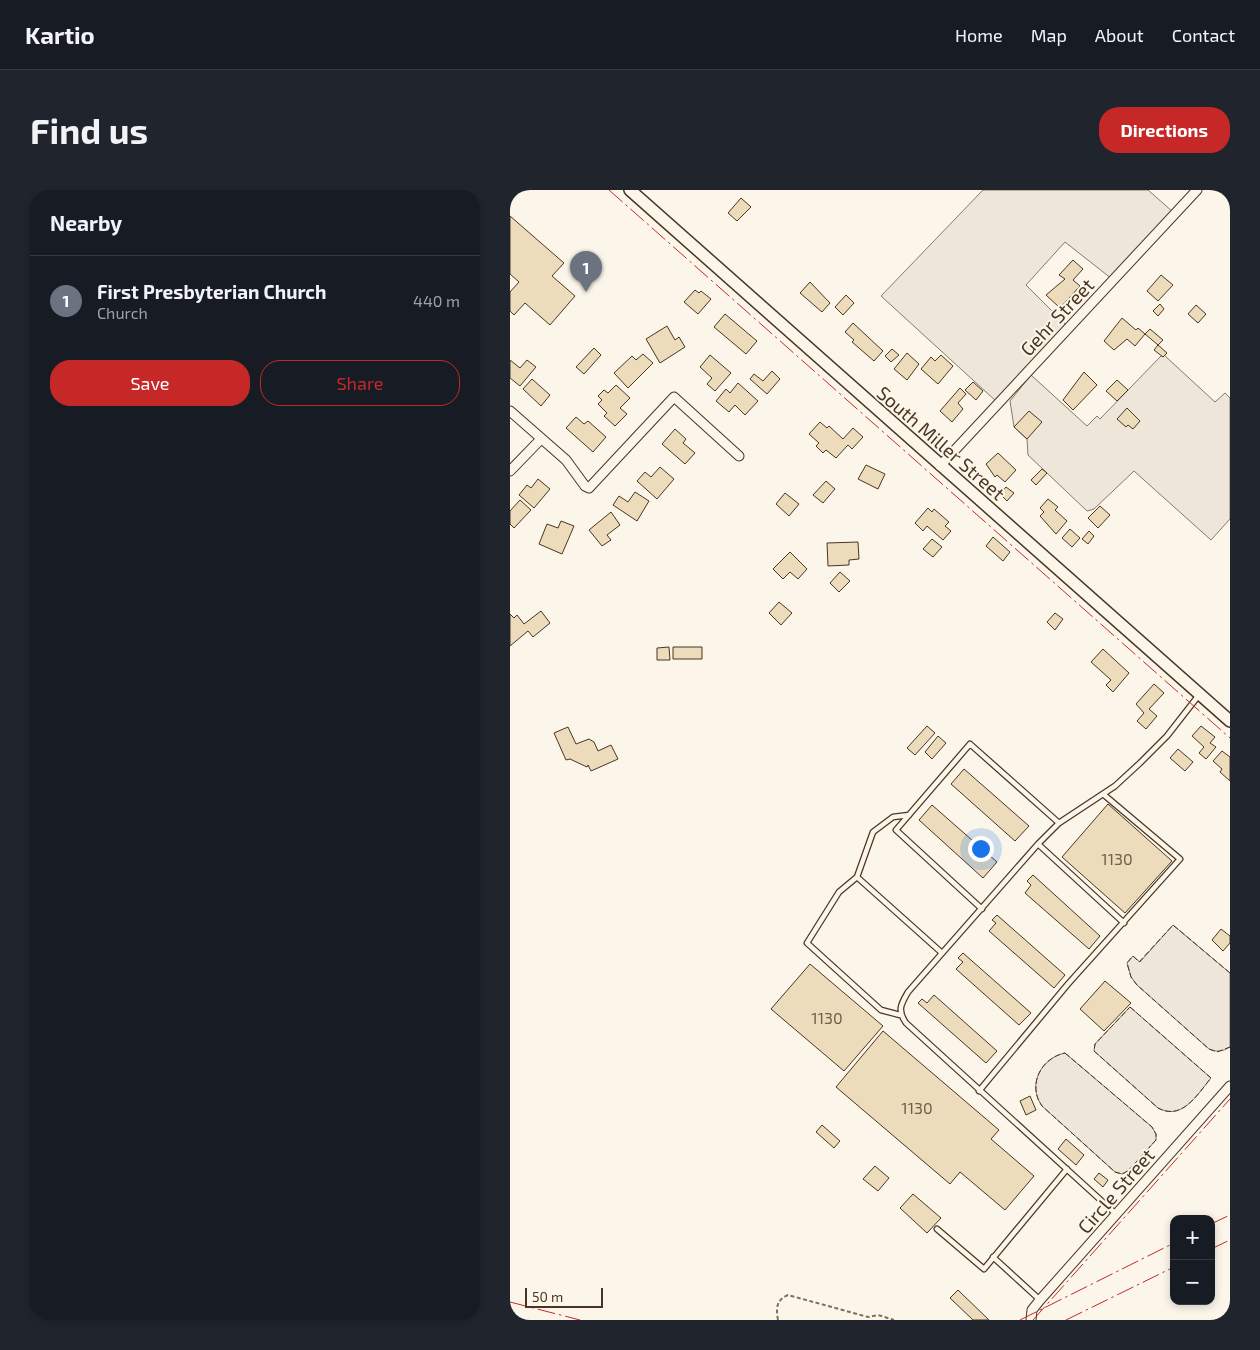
<!DOCTYPE html>
<meta charset="utf-8">
<style>
:root{--surface:#171b24;--page:#20242c;--text:#f1f3f6;--muted:#9ea1a6;--line:#363941;--accent:#c62828}
body{margin:0;font-family:"Exo 2",sans-serif;background:var(--page);color:var(--text)}
.controls{position:absolute;right:15px;bottom:15px;display:grid;overflow:hidden;border-radius:10px;box-shadow:0 2px 8px #0003}
.controls button{width:45px;height:45px;display:grid;place-items:center;padding:0;border:0;border-bottom:1px solid var(--line);background:var(--surface);color:var(--text);font:25px sans-serif}
.scale{position:absolute;left:15px;bottom:12px;width:78px;box-sizing:border-box;padding-left:5px;border:2px solid #4a3520;border-top:0;font-size:14px;line-height:18px;white-space:nowrap;color:#4a3520;-webkit-text-stroke:4px #fbf6e9;paint-order:stroke}
.you{position:absolute;left:470px;top:658px;width:18px;height:18px;margin:-12px;border:4px solid #fff;border-radius:50%;background:#1a73e8;box-shadow:0 0 0 8px #1a73e833}
.badge{display:grid;place-items:center;width:32px;height:32px;border-radius:50%;background:var(--accent);color:#fff;font-size:16px;font-weight:700}
.pin{position:absolute;translate:-50% -41px;filter:drop-shadow(0 1px 2px #0008)}
.pin::after{content:'';position:absolute;top:26px;width:18px;height:15px;background:inherit;clip-path:polygon(0 0,100% 0,50% 100%)}
.list{margin:0;padding:0;list-style:none}
h2{display:flex;justify-content:space-between;align-items:center;height:65px;margin:0;padding:0 20px;font-size:21px}
h2 small{font-size:16px;font-weight:400;color:var(--muted)}
.list li{display:grid;grid-template-columns:32px 1fr auto;gap:15px;align-items:center;box-sizing:border-box;height:90px;padding:0 20px;border-top:1px solid var(--line)}
.list b{display:block;font-size:19px;white-space:nowrap}
.list p{margin:0;font-size:16px;white-space:nowrap;color:var(--muted)}
.list em{font-size:16px;font-style:normal;color:var(--muted)}
.actions{display:flex;gap:10px;padding:15px 20px}
.actions a{flex:1;padding:11px 0;border:1px solid var(--accent);border-radius:20px;text-align:center;font-size:18px;color:var(--accent)}
.actions .main{background:var(--accent);color:#fff}
.map{position:relative;flex:none;width:720px;height:1130px;overflow:hidden;border-radius:20px}
header{display:flex;align-items:center;gap:30px;box-sizing:border-box;height:70px;padding:0 25px;background:var(--surface);border-bottom:1px solid var(--line)}
header strong{font-size:24px}
nav{display:flex;gap:28px;margin-inline-start:auto;font-size:18px}
.intro{display:flex;align-items:center;justify-content:space-between;box-sizing:border-box;height:120px;padding:0 30px}
h1{margin:0;font-size:35px}
.button{padding:12px 22px;border-radius:20px;background:var(--accent);color:#fff;font-size:18px;font-weight:700}
main{display:flex;gap:30px;padding:0 30px}
aside{flex:1;background:var(--surface);border-radius:20px;box-shadow:0 2px 8px #0003}
.map>svg:first-child{display:block}
</style>
<header>
<strong>Kartio</strong>
<nav><a>Home</a><a>Map</a><a>About</a><a>Contact</a></nav>
</header>
<div class="intro"><h1>Find us</h1><a class="button">Directions</a></div>
<main>
<aside>
<h2>Nearby<small></small></h2>
<ul class="list">
<li><span class="badge" style="background:#6b7280">1</span><div><b>First Presbyterian Church</b><p>Church</p></div><em>440 m</em></li>
</ul>
<div class="actions"><a class="main">Save</a><a>Share</a></div>
</aside>
<div class="map">
<svg width="720" height="1130" viewBox="0 0 720 1130">
<rect width="100%" height="100%" fill="#fbf6e9"/>
<path fill="#ede6d9" stroke="#887966" d="M 473,0 L 638,0 L 663,22 L 602,89 L 555,52 L 516,95 L 557,136 L 487,212 L 371,106 Z
M 654,165 L 705,212 L 715,203 L 720,208 L 720,329 L 701,350 L 624,281 L 584,319 L 577,321 L 518,265 L 517,249 L 504,237 L 500,211 L 521,185 L 577,236 L 587,226 L 590,229 L 651,166 Z
M 663,735 L 720,783 L 720,857 C 712,862 707,862 699,859 L 627,795 L 621,787 L 617,773 L 623,766 L 630,772 Z
M 620,817 L 701,888 C 687,905 672,931 648,918 L 584,861 L 585,854 Z
M 555,863 L 642,937 L 646,944 L 646,950 L 618,981 L 612,984 L 605,982 L 532,916 C 517,895 531,868 555,863 Z"/>
<path fill="#ecdcbc" stroke="#4a3520" d="M 231,8 L 241,17 L 227,31 L 218,23 Z
M 0,26 L 54,73 L 42,86 L 65,106 L 40,135 L 15,113 L 4,125 L 0,121 L 0,102 L 9,92 L 0,84 Z
M 563,70 L 573,79 L 563,90 L 570,96 L 550,118 L 536,105 L 555,89 L 549,85 Z
M 651,85 L 663,95 L 648,111 L 637,101 Z
M 300,92 L 320,113 L 312,122 L 290,103 Z
M 185,100 L 189,103 L 191,101 L 201,109 L 188,124 L 174,112 Z
M 336,105 L 344,113 L 333,125 L 325,117 Z
M 650,114 L 654,119 L 648,126 L 643,121 Z
M 686,115 L 696,124 L 688,133 L 678,124 Z
M 215,124 L 247,151 L 236,164 L 204,137 Z
M 612,128 L 626,140 L 628,138 L 635,144 L 625,156 L 617,149 L 604,160 L 594,151 Z
M 343,133 L 373,161 L 364,171 L 342,152 L 344,150 L 335,142 Z
M 157,136 L 165,150 L 169,147 L 175,157 L 150,173 L 136,149 Z
M 640,139 L 653,150 L 648,155 L 635,144 Z
M 648,155 L 657,163 L 653,167 L 644,160 Z
M 84,158 L 91,165 L 74,184 L 66,177 Z
M 382,159 L 389,165 L 381,172 L 375,166 Z
M 397,163 L 409,174 L 397,190 L 384,179 Z
M 133,164 L 143,173 L 118,198 L 104,183 L 122,166 L 126,170 Z
M 200,165 L 221,183 L 205,201 L 197,194 L 202,188 L 190,177 Z
M 431,165 L 443,176 L 428,194 L 411,179 L 421,167 L 425,171 Z
M 0,170 L 10,178 L 17,170 L 26,177 L 10,196 L 0,188 Z
M 262,181 L 270,189 L 257,204 L 240,189 L 244,184 L 253,191 Z
M 574,182 L 587,195 L 563,220 L 553,210 Z
M 22,189 L 40,205 L 31,216 L 13,199 Z
M 607,190 L 618,200 L 607,211 L 596,201 Z
M 463,192 L 473,201 L 466,210 L 455,200 Z
M 228,193 L 248,211 L 235,225 L 225,215 L 219,222 L 206,211 L 216,199 L 220,203 Z
M 106,195 L 120,208 L 110,218 L 117,224 L 105,236 L 94,226 L 97,223 L 88,214 L 92,210 L 88,206 L 94,200 L 98,203 Z
M 450,198 L 456,204 L 448,213 L 453,219 L 442,232 L 430,221 Z
M 617,218 L 630,231 L 623,239 L 618,235 L 616,237 L 607,229 Z
M 519,221 L 532,232 L 517,249 L 504,237 Z
M 66,227 L 74,234 L 78,231 L 96,247 L 83,262 L 56,238 Z
M 310,232 L 317,238 L 319,236 L 333,249 L 343,238 L 353,247 L 342,259 L 338,255 L 326,268 L 316,260 L 313,263 L 306,256 L 309,253 L 299,244 Z
M 165,239 L 176,249 L 173,253 L 185,263 L 175,274 L 152,254 Z
M 488,263 L 506,280 L 495,292 L 487,285 L 485,287 L 476,274 Z
M 356,275 L 375,284 L 368,299 L 348,289 Z
M 150,277 L 164,289 L 147,309 L 127,291 L 135,282 L 141,287 Z
M 532,279 L 537,283 L 526,295 L 521,290 Z
M 28,289 L 40,299 L 24,318 L 9,305 L 17,295 L 21,298 Z
M 316,291 L 325,299 L 313,313 L 303,305 Z
M 496,297 L 504,303 L 497,311 L 490,304 Z
M 125,302 L 139,311 L 127,331 L 103,315 L 109,306 L 118,312 Z
M 275,303 L 289,314 L 279,326 L 266,314 Z
M 538,309 L 548,317 L 545,320 L 557,331 L 546,344 L 530,326 L 534,322 L 530,318 Z
M 10,310 L 21,320 L 4,338 L 0,334 L 0,321 Z
M 590,316 L 600,325 L 588,338 L 578,328 Z
M 418,318 L 422,322 L 424,319 L 439,332 L 435,336 L 441,341 L 433,350 L 417,336 L 413,341 L 405,333 Z
M 101,322 L 110,335 L 97,345 L 101,350 L 92,356 L 79,340 Z
M 51,331 L 64,336 L 52,364 L 29,354 L 37,334 L 48,338 Z
M 560,339 L 570,348 L 562,357 L 552,348 Z
M 579,341 L 584,346 L 578,354 L 572,349 Z
M 483,347 L 500,362 L 493,371 L 476,356 Z
M 422,349 L 432,357 L 423,367 L 413,359 Z
M 348,352 L 349,369 L 339,370 L 339,375 L 318,376 L 317,353 Z
M 280,362 L 297,379 L 288,389 L 280,382 L 273,389 L 263,379 Z
M 330,382 L 340,391 L 329,402 L 320,393 Z
M 269,412 L 282,423 L 271,435 L 259,423 Z
M 31,421 L 40,433 L 23,447 L 18,441 L 0,456 L 0,424 L 4,428 L 7,425 L 14,434 Z
M 545,423 L 553,429 L 545,440 L 537,432 Z
M 159,457 L 160,470 L 147,470 L 147,458 Z
M 163,457 L 192,457 L 192,469 L 163,469 Z
M 593,459 L 619,483 L 603,502 L 596,495 L 601,490 L 581,472 Z
M 644,494 L 654,503 L 639,519 L 647,526 L 636,539 L 627,531 L 634,523 L 626,514 Z
M 417,536 L 425,543 L 405,565 L 397,558 Z
M 691,536 L 705,547 L 700,553 L 706,557 L 696,569 L 689,563 L 694,557 L 682,546 Z
M 58,537 L 66,554 L 79,549 L 84,552 L 88,561 L 101,555 L 108,569 L 81,581 L 78,575 L 77,577 L 60,569 L 56,570 L 44,543 Z
M 428,546 L 436,553 L 422,569 L 415,562 Z
M 668,559 L 683,572 L 675,581 L 660,568 Z
M 712,561 L 720,567 L 720,591 L 710,582 L 712,579 L 703,571 Z
M 454,579 L 519,636 L 505,651 L 441,594 Z
M 598,614 L 662,671 L 615,723 L 552,667 Z
M 422,615 L 487,672 L 473,688 L 409,630 Z
M 523,685 L 590,746 L 579,759 L 515,703 L 521,695 L 517,691 Z
M 487,725 L 555,785 L 544,798 L 479,741 L 486,733 L 482,730 Z
M 711,739 L 720,746 L 720,753 L 713,761 L 702,750 Z
M 453,763 L 521,823 L 509,835 L 446,779 L 453,772 L 448,768 Z
M 300,774 L 373,836 L 334,881 L 261,819 Z
M 595,791 L 621,813 L 594,841 L 570,819 Z
M 424,805 L 487,861 L 476,873 L 408,813 L 412,809 L 417,813 Z
M 373,841 L 489,940 L 481,949 L 524,986 L 495,1020 L 450,982 L 440,994 L 326,897 Z
M 520,906 L 526,920 L 516,925 L 510,911 Z
M 312,935 L 330,951 L 324,958 L 306,942 Z
M 556,949 L 574,965 L 566,975 L 548,959 Z
M 365,976 L 379,988 L 368,1001 L 353,989 Z
M 589,983 L 598,990 L 593,997 L 584,989 Z
M 403,1004 L 431,1028 L 417,1043 L 390,1018 Z
M 448,1100 L 479,1130 L 463,1130 L 440,1108 Z"/>
<g fill="none" stroke-linecap="round" stroke-linejoin="round">
<g stroke="#4a3520" stroke-width="7">
<path id="service" d="M 528,654 L 614,733
M 347,687 L 432,763
M 472,719 L 386,640 L 460,554 L 549,633
M 390,825 L 371,820 L 297,753 L 329,702 L 347,687 L 363,642 L 383,627 L 399,625
M 469,901 L 558,794 L 670,669 L 593,604
M 606,1024 L 396,833 C 387,820 391,814 398,802 L 528,654 L 549,633 L 605,596 L 630,573 L 657,546 L 689,505
M 427,1039 L 474,1079 L 557,979
M 483,1067 L 530,1110"/>
</g>
<g stroke="#4a3520" stroke-width="11">
<path id="minor" d="M 0,221 L 56,270 L 75,296 L 79,298 L 164,207 L 229,266
M 430,276 L 687,0
M 0,281 L 31,249
M 521,1130 L 522,1120 L 530,1110 L 720,896"/>
</g>
<g stroke="#4a3520" stroke-width="14">
<path id="tertiary" d="M 120,0 L 720,531"/>
</g>
<path stroke="#7f6f5c" stroke-width="2" stroke-dasharray="4 2.5" stroke-linecap="butt" d="M 268,1130 C 266,1118 266,1110 278,1105 L 358,1127 L 368,1125 L 384,1130"/>
<use href="#service" stroke="#fbf6e9" stroke-width="4.5"/>
<use href="#minor" stroke="#fbf6e9" stroke-width="9"/>
<use href="#tertiary" stroke="#fbf6e9" stroke-width="11"/>
<path stroke="#4a3520" stroke-width="1" stroke-dasharray="6 2.5" stroke-linecap="butt" d="M 720,783 L 663,735 L 629,772 L 623,766 L 617,773 L 621,787 L 627,795 L 699,859 L 707,862 L 720,857
M 620,817 L 701,888 C 687,905 672,931 648,918 L 584,861 L 585,854 Z
M 555,863 L 642,937 L 646,944 L 646,950 L 618,981 L 612,984 L 605,982 L 532,916 C 517,895 531,868 555,863 Z"/>
<path stroke="#c62828" stroke-width="1" stroke-dasharray="18 4 2.5 4" stroke-linecap="butt" d="M 99,0 L 720,548
M 701,1034 L 720,1025
M 701,1059 L 720,1050
M 0,1112 L 70,1130
M 510,1130 L 664,1053
M 523,1130 L 720,909
M 556,1130 L 664,1077"/>
</g>
<g text-anchor="middle" stroke-width="4" stroke-linejoin="round" paint-order="stroke">
<g font-size="16" fill="#725f47">
<text x="607" y="675">1130</text>
<text x="317" y="834">1130</text>
<text x="407" y="924">1130</text>
</g>
<g font-size="19" fill="#4a3520" stroke="#fbf6e9">
<text transform="translate(547 127) rotate(-47)" y="7">Gehr Street</text>
<text transform="translate(431 253) rotate(41)" y="7">South Miller Street</text>
<text transform="translate(606 1001) rotate(-49)" y="7">Circle Street</text>
</g>
</g>
</svg>
<div class="controls">
<button>+</button>
<button>−</button>
</div>
<div class="scale">50 m</div>
<div class="you"></div>
<div class="pin badge" style="left:76px;top:102px;background:#6b7280">1</div>
</div>
</main>
